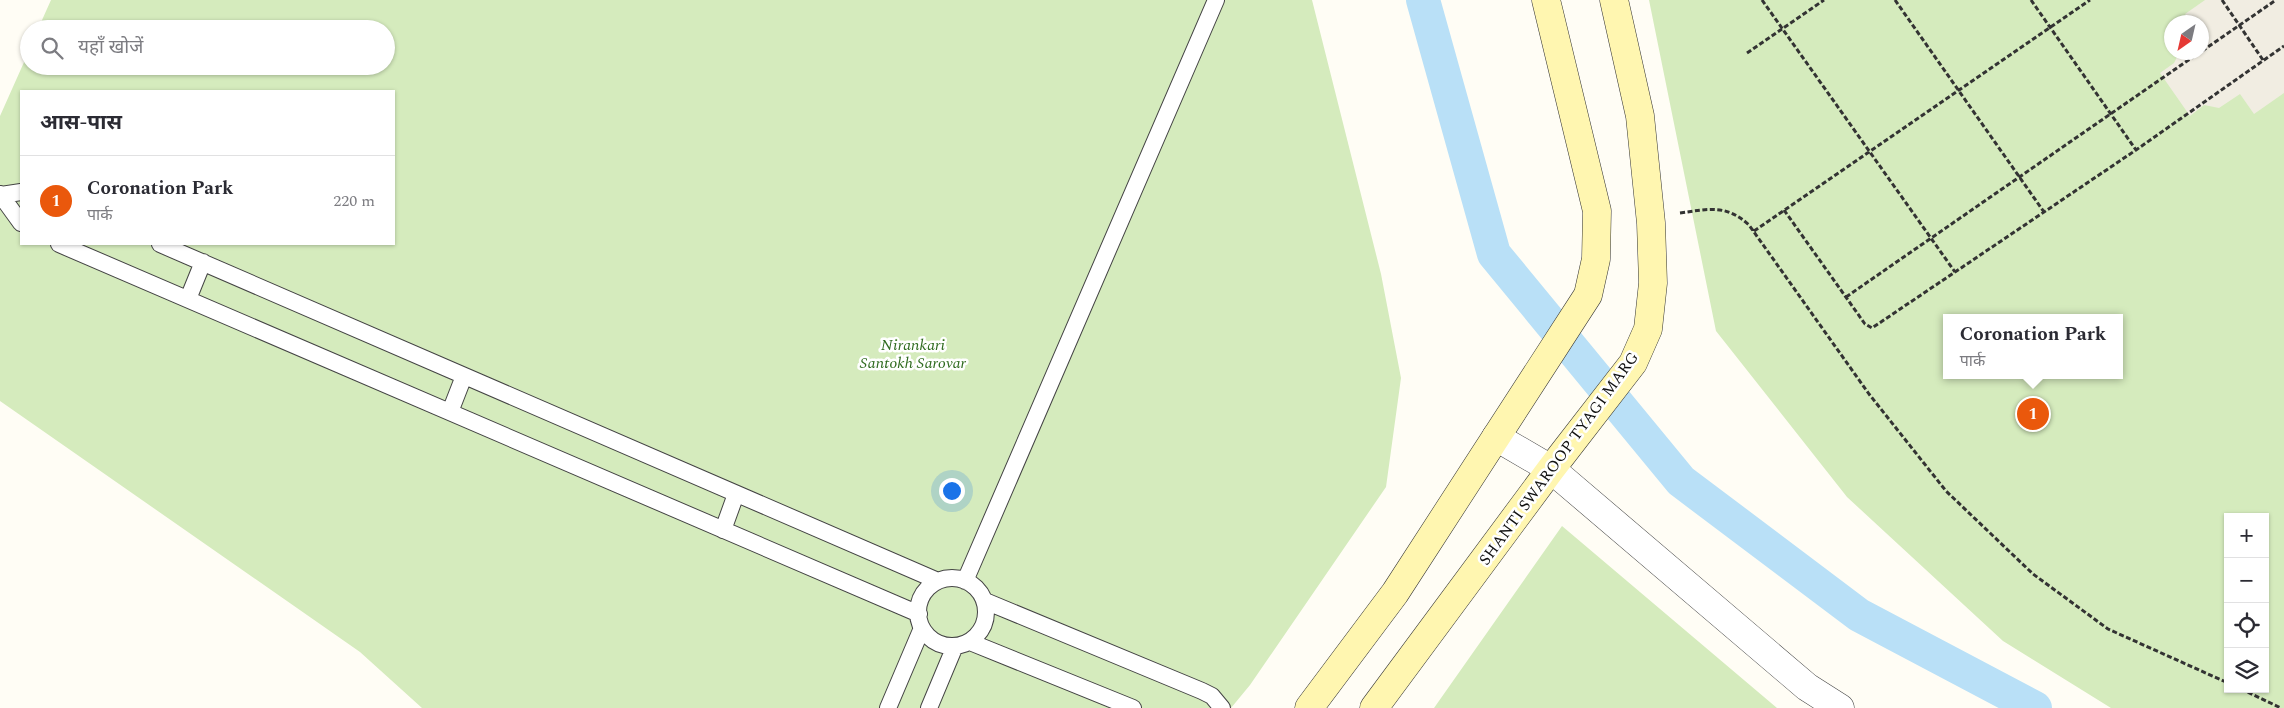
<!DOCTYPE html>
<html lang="hi">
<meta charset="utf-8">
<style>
:root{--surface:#fff;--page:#f2f2f3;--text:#2b2b33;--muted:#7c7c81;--line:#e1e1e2;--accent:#ea580c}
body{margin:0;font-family:Spectral,"Noto Sans Devanagari",serif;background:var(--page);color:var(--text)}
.controls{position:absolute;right:15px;bottom:15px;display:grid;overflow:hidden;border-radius:0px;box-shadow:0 1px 4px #0004}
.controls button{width:45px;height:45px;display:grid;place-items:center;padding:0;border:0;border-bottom:1px solid var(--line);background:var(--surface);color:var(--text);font:25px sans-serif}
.compass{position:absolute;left:2164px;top:15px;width:45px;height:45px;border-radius:50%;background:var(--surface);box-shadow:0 1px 4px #0004;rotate:214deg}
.you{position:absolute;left:951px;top:490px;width:18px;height:18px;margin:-12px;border:4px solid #fff;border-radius:50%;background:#1a73e8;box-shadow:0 0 0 8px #1a73e833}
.badge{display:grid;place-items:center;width:32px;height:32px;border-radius:50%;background:var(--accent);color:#fff;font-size:16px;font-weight:700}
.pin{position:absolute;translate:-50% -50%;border:2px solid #fff;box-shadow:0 1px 5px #0006}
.popup{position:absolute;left:1943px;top:314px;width:180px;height:65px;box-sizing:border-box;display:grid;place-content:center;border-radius:0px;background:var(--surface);filter:drop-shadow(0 1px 4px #0005);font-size:16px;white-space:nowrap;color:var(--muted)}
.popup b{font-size:19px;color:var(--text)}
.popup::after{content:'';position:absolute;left:50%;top:100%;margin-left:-10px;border:10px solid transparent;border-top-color:var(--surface)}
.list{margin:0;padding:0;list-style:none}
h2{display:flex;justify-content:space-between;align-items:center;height:65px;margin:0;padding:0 20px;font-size:21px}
h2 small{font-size:16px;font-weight:400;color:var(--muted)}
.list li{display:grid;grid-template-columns:32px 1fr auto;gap:15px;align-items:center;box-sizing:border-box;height:90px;padding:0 20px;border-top:1px solid var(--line)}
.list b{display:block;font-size:19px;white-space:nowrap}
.list p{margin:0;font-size:16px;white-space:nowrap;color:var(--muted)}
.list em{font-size:16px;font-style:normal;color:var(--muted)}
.icon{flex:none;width:28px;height:28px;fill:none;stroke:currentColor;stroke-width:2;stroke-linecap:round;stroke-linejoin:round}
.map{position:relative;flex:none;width:2284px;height:708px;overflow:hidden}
.search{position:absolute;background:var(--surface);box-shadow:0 1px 4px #0004;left:20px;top:20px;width:375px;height:55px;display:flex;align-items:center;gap:12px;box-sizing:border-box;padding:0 18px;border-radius:28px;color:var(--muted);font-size:19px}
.panel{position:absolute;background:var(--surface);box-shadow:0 1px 4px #0004;left:20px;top:90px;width:375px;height:155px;border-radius:0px}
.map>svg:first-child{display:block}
</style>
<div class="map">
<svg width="2284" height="708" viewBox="0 0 2284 708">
<rect width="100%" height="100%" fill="#fffdf5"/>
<path fill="#d5ebbd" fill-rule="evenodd" d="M 51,0 L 1312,0 L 1381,274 L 1401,378 L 1386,487 L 1250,685 L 1231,708 L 422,708 L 360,652 L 0,401 L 0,116 L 29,51 L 29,66 L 386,66 L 386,29 L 38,29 ZM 21,91 L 394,91 L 394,244 L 21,244 Z
M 1649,0 L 2284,0 L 2284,708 L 2111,708 L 2003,641 L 1847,497 L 1716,331 ZM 2172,22 L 2202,22 L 2202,52 L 2172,52 ZM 1947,318 L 2119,318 L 2119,375 L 1947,375 ZM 2228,517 L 2265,517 L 2265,689 L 2228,689 Z
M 1562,526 L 1777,708 L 1434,708 Z"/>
<path fill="#f1ede2" d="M 2205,0 L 2284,0 L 2284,93 L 2254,114 L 2240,94 L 2219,108 L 2204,105 L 2190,116 L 2160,73 L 2174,63 L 2179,53 L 2202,52 L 2202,22 L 2191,22 L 2185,14 Z"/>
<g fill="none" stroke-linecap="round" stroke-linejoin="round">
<path stroke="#b9e0f7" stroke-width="34" d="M 1423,0 L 1494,254 L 1681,481 L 1859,615 L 2035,708"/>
<g stroke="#444" stroke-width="18">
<path id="service" d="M 0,194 L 21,223
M 1,195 L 21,192
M 59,244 L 919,614
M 160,244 L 938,581
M 188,299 L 203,262
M 450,412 L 464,376
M 723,530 L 736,494
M918 612a34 34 0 1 1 68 0a34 34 0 1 1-68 0Z
M 965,581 L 1216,0
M 985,601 L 1202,691 L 1212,696 L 1222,708
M 970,642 L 1133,708
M 888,708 L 922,628
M 929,708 L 955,646"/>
</g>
<g stroke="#444" stroke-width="29">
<path id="tertiary" d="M 1496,437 L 1551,469 L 1807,687 L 1840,708"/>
</g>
<g stroke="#333" stroke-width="29">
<path id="secondary" d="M 1309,708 L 1395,593 L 1588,295 L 1596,259 L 1597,211 L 1546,0
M 1374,708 L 1551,469 L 1633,363 L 1648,329 L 1653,283 L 1651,223 L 1640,116 L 1614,0"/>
</g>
<path stroke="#333" stroke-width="3" stroke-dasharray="5 2.5" stroke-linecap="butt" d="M 1762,0 L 1955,272
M 1895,0 L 2044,212
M 2031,0 L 2136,150
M 2222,0 L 2263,60
M 2202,51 L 2276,0
M 1747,53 L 1824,0
M 1784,210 L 1865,324 L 1872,328 L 2136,150 L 2284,46
M 1680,213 C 1709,209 1726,204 1749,225 L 1869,394 L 1946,491 L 2033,574 L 2108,629 L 2228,683
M 1754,231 L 2090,0
M 1846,297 L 2200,52
M 2241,689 L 2281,708"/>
<use href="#service" stroke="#fff" stroke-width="16"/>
<use href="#tertiary" stroke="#fff" stroke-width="28"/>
<use href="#secondary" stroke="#fff6b0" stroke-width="28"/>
</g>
<g text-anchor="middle" stroke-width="5" stroke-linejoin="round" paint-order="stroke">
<g font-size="16" font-style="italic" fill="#2f6b1f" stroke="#fff">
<text x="913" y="350">Nirankari<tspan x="913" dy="18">Santokh Sarovar</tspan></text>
</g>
<g font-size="16" fill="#111" stroke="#fff">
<text transform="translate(1558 458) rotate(-54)" y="6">SHANTI SWAROOP TYAGI MARG</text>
</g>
</g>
</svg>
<div class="controls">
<button>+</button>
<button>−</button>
<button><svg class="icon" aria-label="locate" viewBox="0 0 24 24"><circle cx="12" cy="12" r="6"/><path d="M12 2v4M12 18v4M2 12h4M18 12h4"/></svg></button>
<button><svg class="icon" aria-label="layers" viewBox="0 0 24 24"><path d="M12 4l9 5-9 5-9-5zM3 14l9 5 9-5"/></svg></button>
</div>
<svg class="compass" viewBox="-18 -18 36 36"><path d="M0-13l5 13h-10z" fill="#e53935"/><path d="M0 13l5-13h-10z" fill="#7c7c81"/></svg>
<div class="you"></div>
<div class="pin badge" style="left:2033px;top:414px">1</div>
<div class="popup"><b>Coronation Park</b>पार्क</div>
<div class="search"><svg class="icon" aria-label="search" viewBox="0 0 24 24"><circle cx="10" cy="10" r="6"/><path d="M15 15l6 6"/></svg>यहाँ खोजें</div>
<section class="panel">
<h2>आस-पास<small></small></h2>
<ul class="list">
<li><span class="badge">1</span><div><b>Coronation Park</b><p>पार्क</p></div><em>220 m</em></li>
</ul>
</section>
</div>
